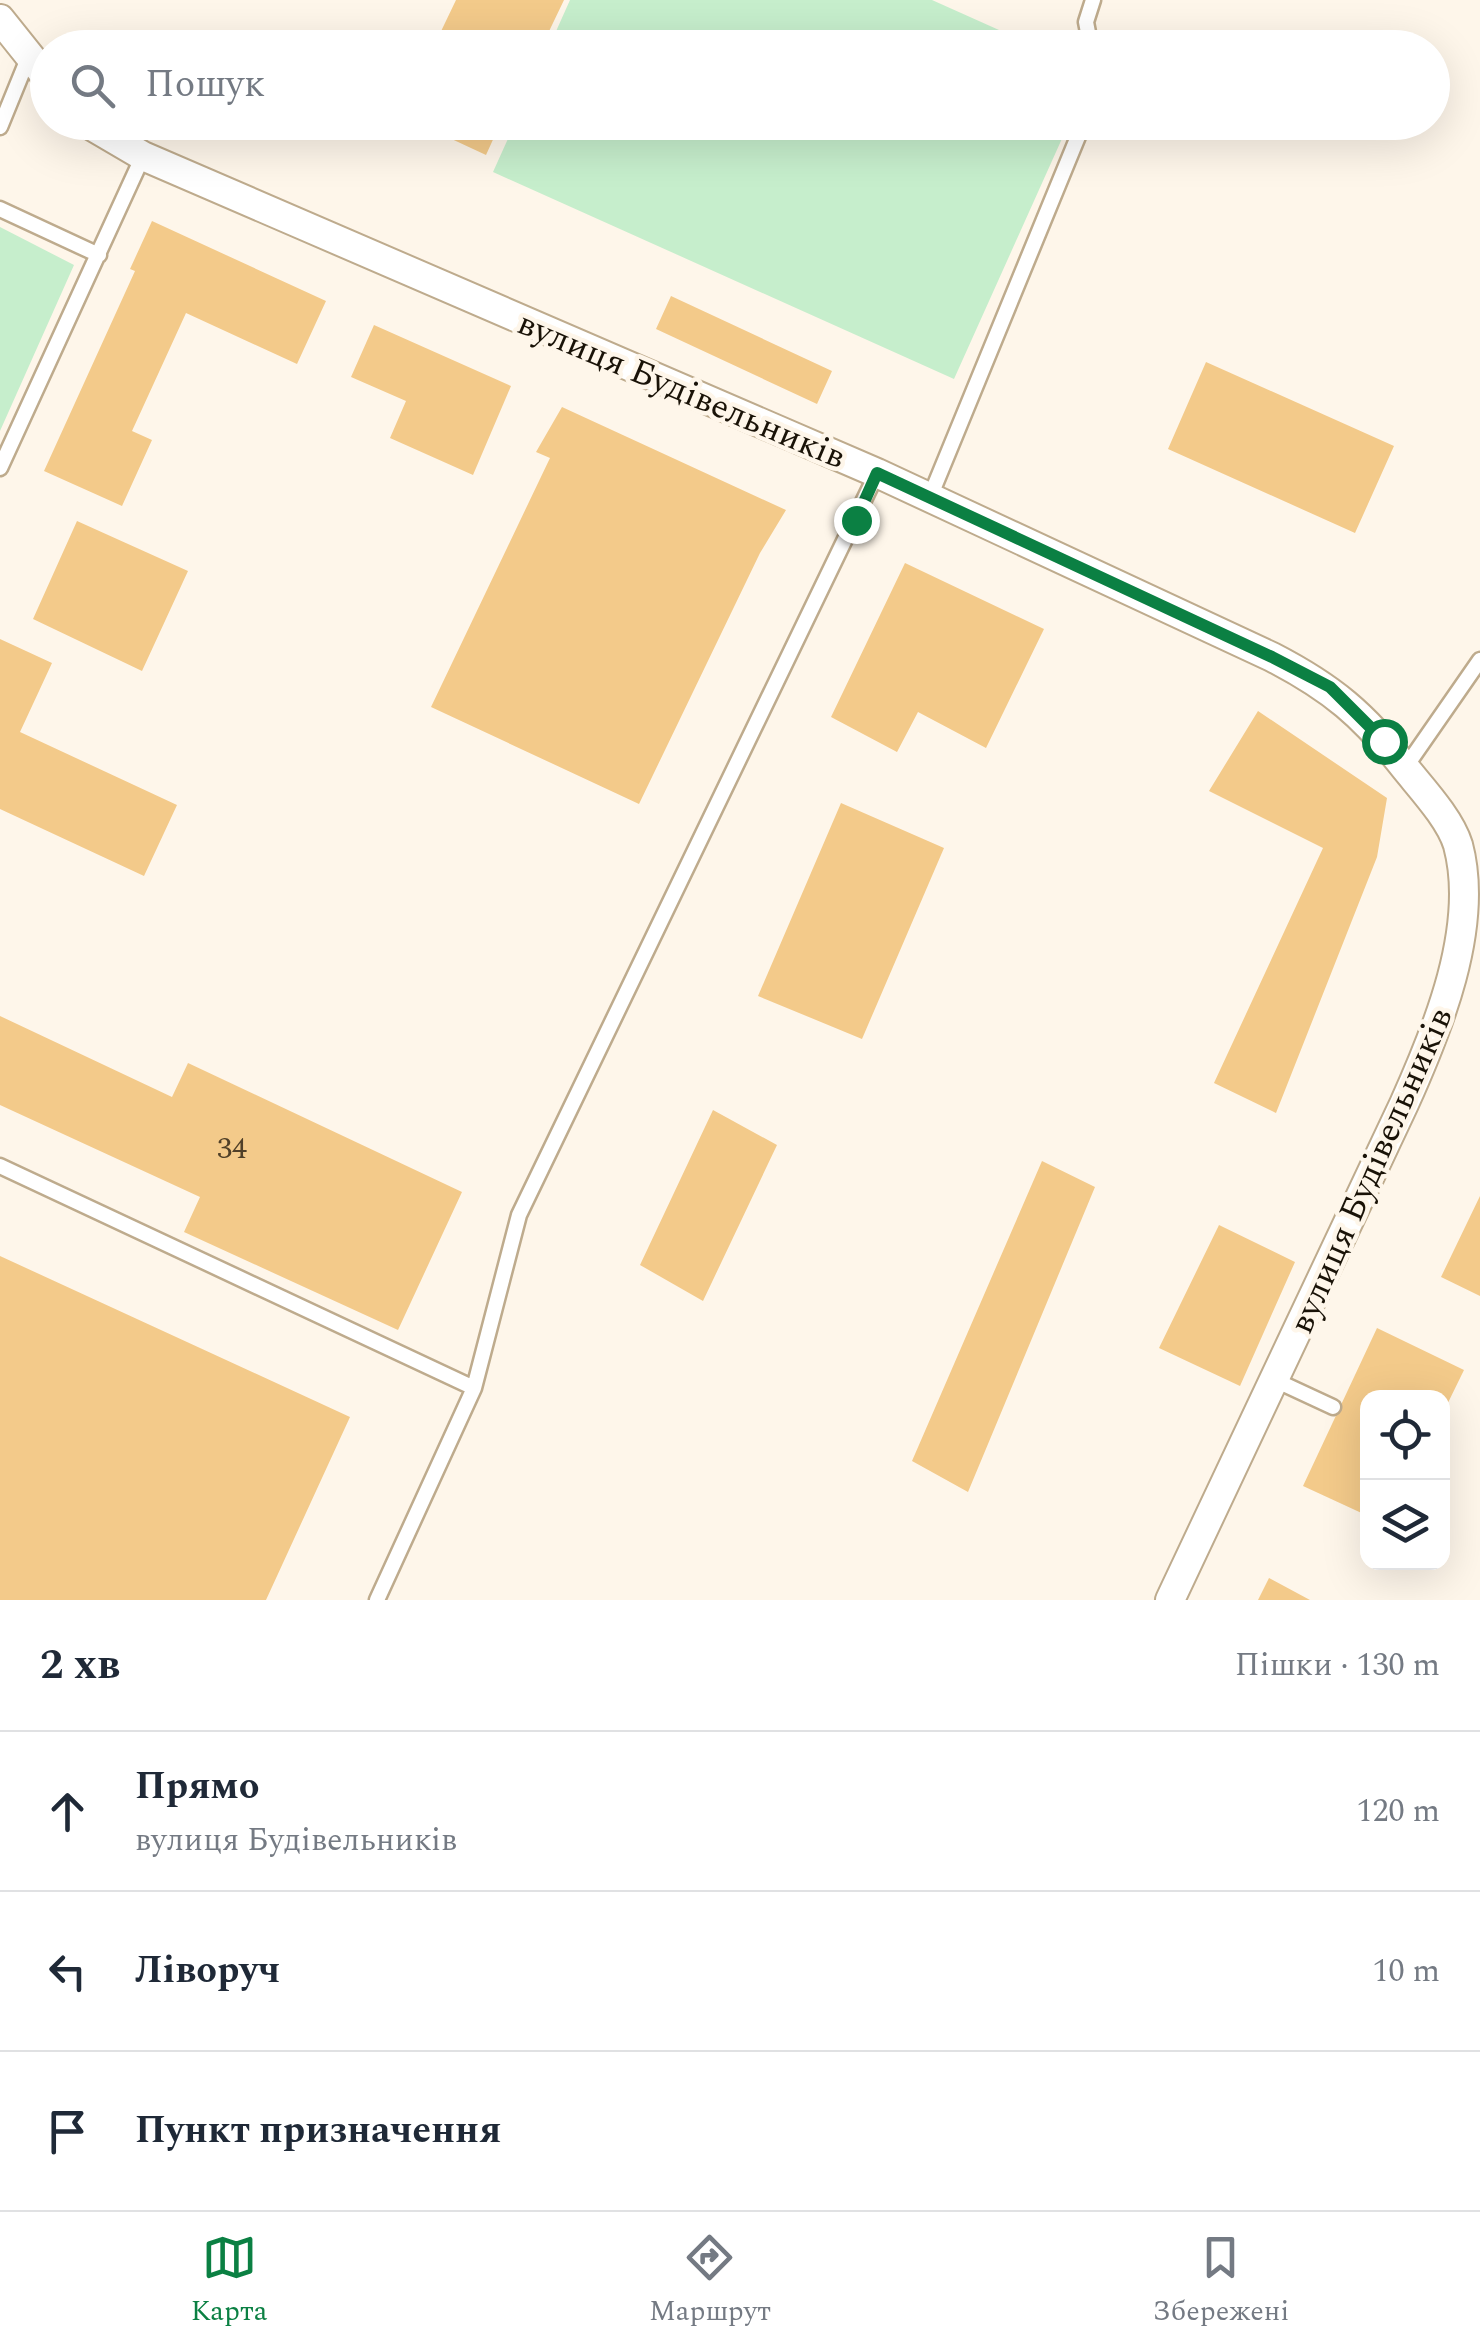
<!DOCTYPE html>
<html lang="uk">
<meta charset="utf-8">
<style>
:root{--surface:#fff;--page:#f2f2f3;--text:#1f2937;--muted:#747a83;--line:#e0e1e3;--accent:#0b8043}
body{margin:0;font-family:Spectral,serif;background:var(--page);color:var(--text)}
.controls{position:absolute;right:30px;bottom:30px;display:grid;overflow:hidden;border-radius:20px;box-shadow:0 10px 40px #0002}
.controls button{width:90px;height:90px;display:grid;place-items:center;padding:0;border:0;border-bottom:2px solid var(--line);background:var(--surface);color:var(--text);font:50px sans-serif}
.stop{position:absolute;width:30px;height:30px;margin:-22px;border:8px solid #0b8043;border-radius:50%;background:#fff}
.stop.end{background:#0b8043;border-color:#fff;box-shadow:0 2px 10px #0008}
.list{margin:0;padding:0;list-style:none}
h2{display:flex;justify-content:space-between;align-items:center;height:130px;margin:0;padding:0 40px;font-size:42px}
h2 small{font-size:32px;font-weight:400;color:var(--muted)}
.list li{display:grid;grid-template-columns:65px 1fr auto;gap:30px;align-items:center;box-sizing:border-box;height:160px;padding:0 40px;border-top:2px solid var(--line)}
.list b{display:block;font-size:38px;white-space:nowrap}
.list p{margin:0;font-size:32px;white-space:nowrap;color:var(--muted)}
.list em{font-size:32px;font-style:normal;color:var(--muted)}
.icon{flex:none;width:55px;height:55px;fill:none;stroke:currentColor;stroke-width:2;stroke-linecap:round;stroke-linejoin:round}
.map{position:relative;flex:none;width:1480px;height:1600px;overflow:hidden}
.search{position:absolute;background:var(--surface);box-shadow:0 10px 40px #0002;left:30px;right:30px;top:30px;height:110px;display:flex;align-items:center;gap:25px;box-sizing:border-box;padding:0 35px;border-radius:55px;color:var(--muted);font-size:38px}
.sheet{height:610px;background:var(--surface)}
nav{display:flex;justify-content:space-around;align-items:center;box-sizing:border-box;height:140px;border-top:2px solid var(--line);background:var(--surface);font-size:28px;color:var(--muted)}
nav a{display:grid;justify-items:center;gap:5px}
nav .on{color:var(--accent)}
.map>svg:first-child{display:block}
</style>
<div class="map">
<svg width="1480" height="1600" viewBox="0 0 1480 1600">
<rect width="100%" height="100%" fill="#fef6ea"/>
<path fill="#c6eecc" d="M 570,0 L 932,0 L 1037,47 L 549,47 Z
M 515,123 L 515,122 L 1069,123 L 954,379 L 493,172 Z
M 0,227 L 74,265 L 0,431 Z"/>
<path fill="#f3ca8a" d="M 456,0 L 564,0 L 541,48 L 433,48 Z
M 415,122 L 501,122 L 486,155 Z
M 152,221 L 326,301 L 297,364 L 186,313 L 132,431 L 152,440 L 122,506 L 44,471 L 135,271 L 130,269 Z
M 671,296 L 832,371 L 817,404 L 656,329 Z
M 374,325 L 511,386 L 473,475 L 390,438 L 406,401 L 351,377 Z
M 1206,362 L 1394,446 L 1355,533 L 1168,449 Z
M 562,407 L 786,510 L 760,553 L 639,804 L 431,707 L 550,458 L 536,452 Z
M 77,521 L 188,571 L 142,671 L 33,619 Z
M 905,563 L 1044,629 L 986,748 L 918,712 L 897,752 L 831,717 Z
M 0,639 L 52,663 L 20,732 L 177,805 L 144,876 L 0,809 Z
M 1258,711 L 1387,798 L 1377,857 L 1276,1113 L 1214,1083 L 1323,848 L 1209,791 Z
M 841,803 L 944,848 L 862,1039 L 758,996 Z
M 0,1016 L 172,1097 L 188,1063 L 462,1192 L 398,1330 L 184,1232 L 200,1197 L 0,1105 Z
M 713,1110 L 777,1145 L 703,1301 L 640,1265 Z
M 1042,1161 L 1095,1187 L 968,1492 L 912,1461 Z
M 1480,1196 L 1480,1296 L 1441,1277 Z
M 1219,1225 L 1295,1262 L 1240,1386 L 1159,1348 Z
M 0,1256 L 350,1417 L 266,1600 L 0,1600 Z
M 1377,1328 L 1464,1370 L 1442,1415 L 1442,1398 L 1368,1398 L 1368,1516 L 1303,1486 Z
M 1269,1578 L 1310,1600 L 1258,1600 Z"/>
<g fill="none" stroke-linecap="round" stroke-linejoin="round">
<g stroke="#beab8d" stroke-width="19">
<path id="service" d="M 1091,48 L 1086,22 L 1093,0
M 0,127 L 29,56
M 0,209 L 99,255
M 0,468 L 143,156
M 930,497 L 1084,122
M 1405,768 L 1480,660
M 0,1166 L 474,1388
M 1277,1381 L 1333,1407
M 377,1600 L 474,1388 L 519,1215 L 877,473"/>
</g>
<g stroke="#beab8d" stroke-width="32">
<path id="minor" d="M 0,19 L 48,79
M 85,122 L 143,156 L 877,473 L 1272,657 C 1332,688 1364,715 1406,769 C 1423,790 1450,819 1458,845 C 1480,927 1437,1031 1404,1104 L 1170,1600"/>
</g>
<use href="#service" stroke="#fff" stroke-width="14"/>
<use href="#minor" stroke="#fff" stroke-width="28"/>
</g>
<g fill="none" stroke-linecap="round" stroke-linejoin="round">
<path stroke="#0b8043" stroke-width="12" d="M 856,520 L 877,473 L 1272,657 L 1330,687 L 1384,741"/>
</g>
<g text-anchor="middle" stroke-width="9" stroke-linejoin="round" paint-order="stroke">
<g font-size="30" fill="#504028">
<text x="232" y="1158">34</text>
</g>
<g font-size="35" fill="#191207" stroke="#fef6ea">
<text transform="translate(682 389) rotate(23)" y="12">вулиця Будівельників</text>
<text transform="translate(1370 1170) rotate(-66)" y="12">вулиця Будівельників</text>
</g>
</g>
</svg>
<div class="controls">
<button><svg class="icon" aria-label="locate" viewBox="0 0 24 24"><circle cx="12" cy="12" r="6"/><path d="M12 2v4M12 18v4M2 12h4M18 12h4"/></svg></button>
<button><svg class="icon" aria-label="layers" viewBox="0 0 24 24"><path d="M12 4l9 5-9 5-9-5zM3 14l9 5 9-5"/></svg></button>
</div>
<div class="stop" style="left:1384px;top:741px"></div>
<div class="stop end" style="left:856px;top:520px"></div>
<div class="search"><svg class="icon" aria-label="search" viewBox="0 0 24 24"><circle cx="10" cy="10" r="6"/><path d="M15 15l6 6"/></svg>Пошук</div>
</div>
<section class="sheet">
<h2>2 хв<small>Пішки · 130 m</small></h2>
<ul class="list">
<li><svg class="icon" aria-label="ahead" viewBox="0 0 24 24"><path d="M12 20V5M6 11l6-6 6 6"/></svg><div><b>Прямо</b><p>вулиця Будівельників</p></div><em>120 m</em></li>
<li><svg class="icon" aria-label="left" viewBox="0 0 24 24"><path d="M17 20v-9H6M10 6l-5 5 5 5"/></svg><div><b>Ліворуч</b></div><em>10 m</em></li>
<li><svg class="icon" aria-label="arrive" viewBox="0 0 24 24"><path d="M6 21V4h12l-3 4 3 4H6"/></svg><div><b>Пункт призначення</b></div></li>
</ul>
</section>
<nav>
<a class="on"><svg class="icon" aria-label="map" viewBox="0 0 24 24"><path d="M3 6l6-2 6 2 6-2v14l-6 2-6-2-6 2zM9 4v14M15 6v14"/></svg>Карта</a>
<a><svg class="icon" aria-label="directions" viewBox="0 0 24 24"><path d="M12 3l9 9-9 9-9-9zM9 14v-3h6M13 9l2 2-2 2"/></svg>Маршрут</a>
<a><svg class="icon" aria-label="saved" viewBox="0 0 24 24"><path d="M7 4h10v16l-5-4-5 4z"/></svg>Збережені</a>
</nav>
